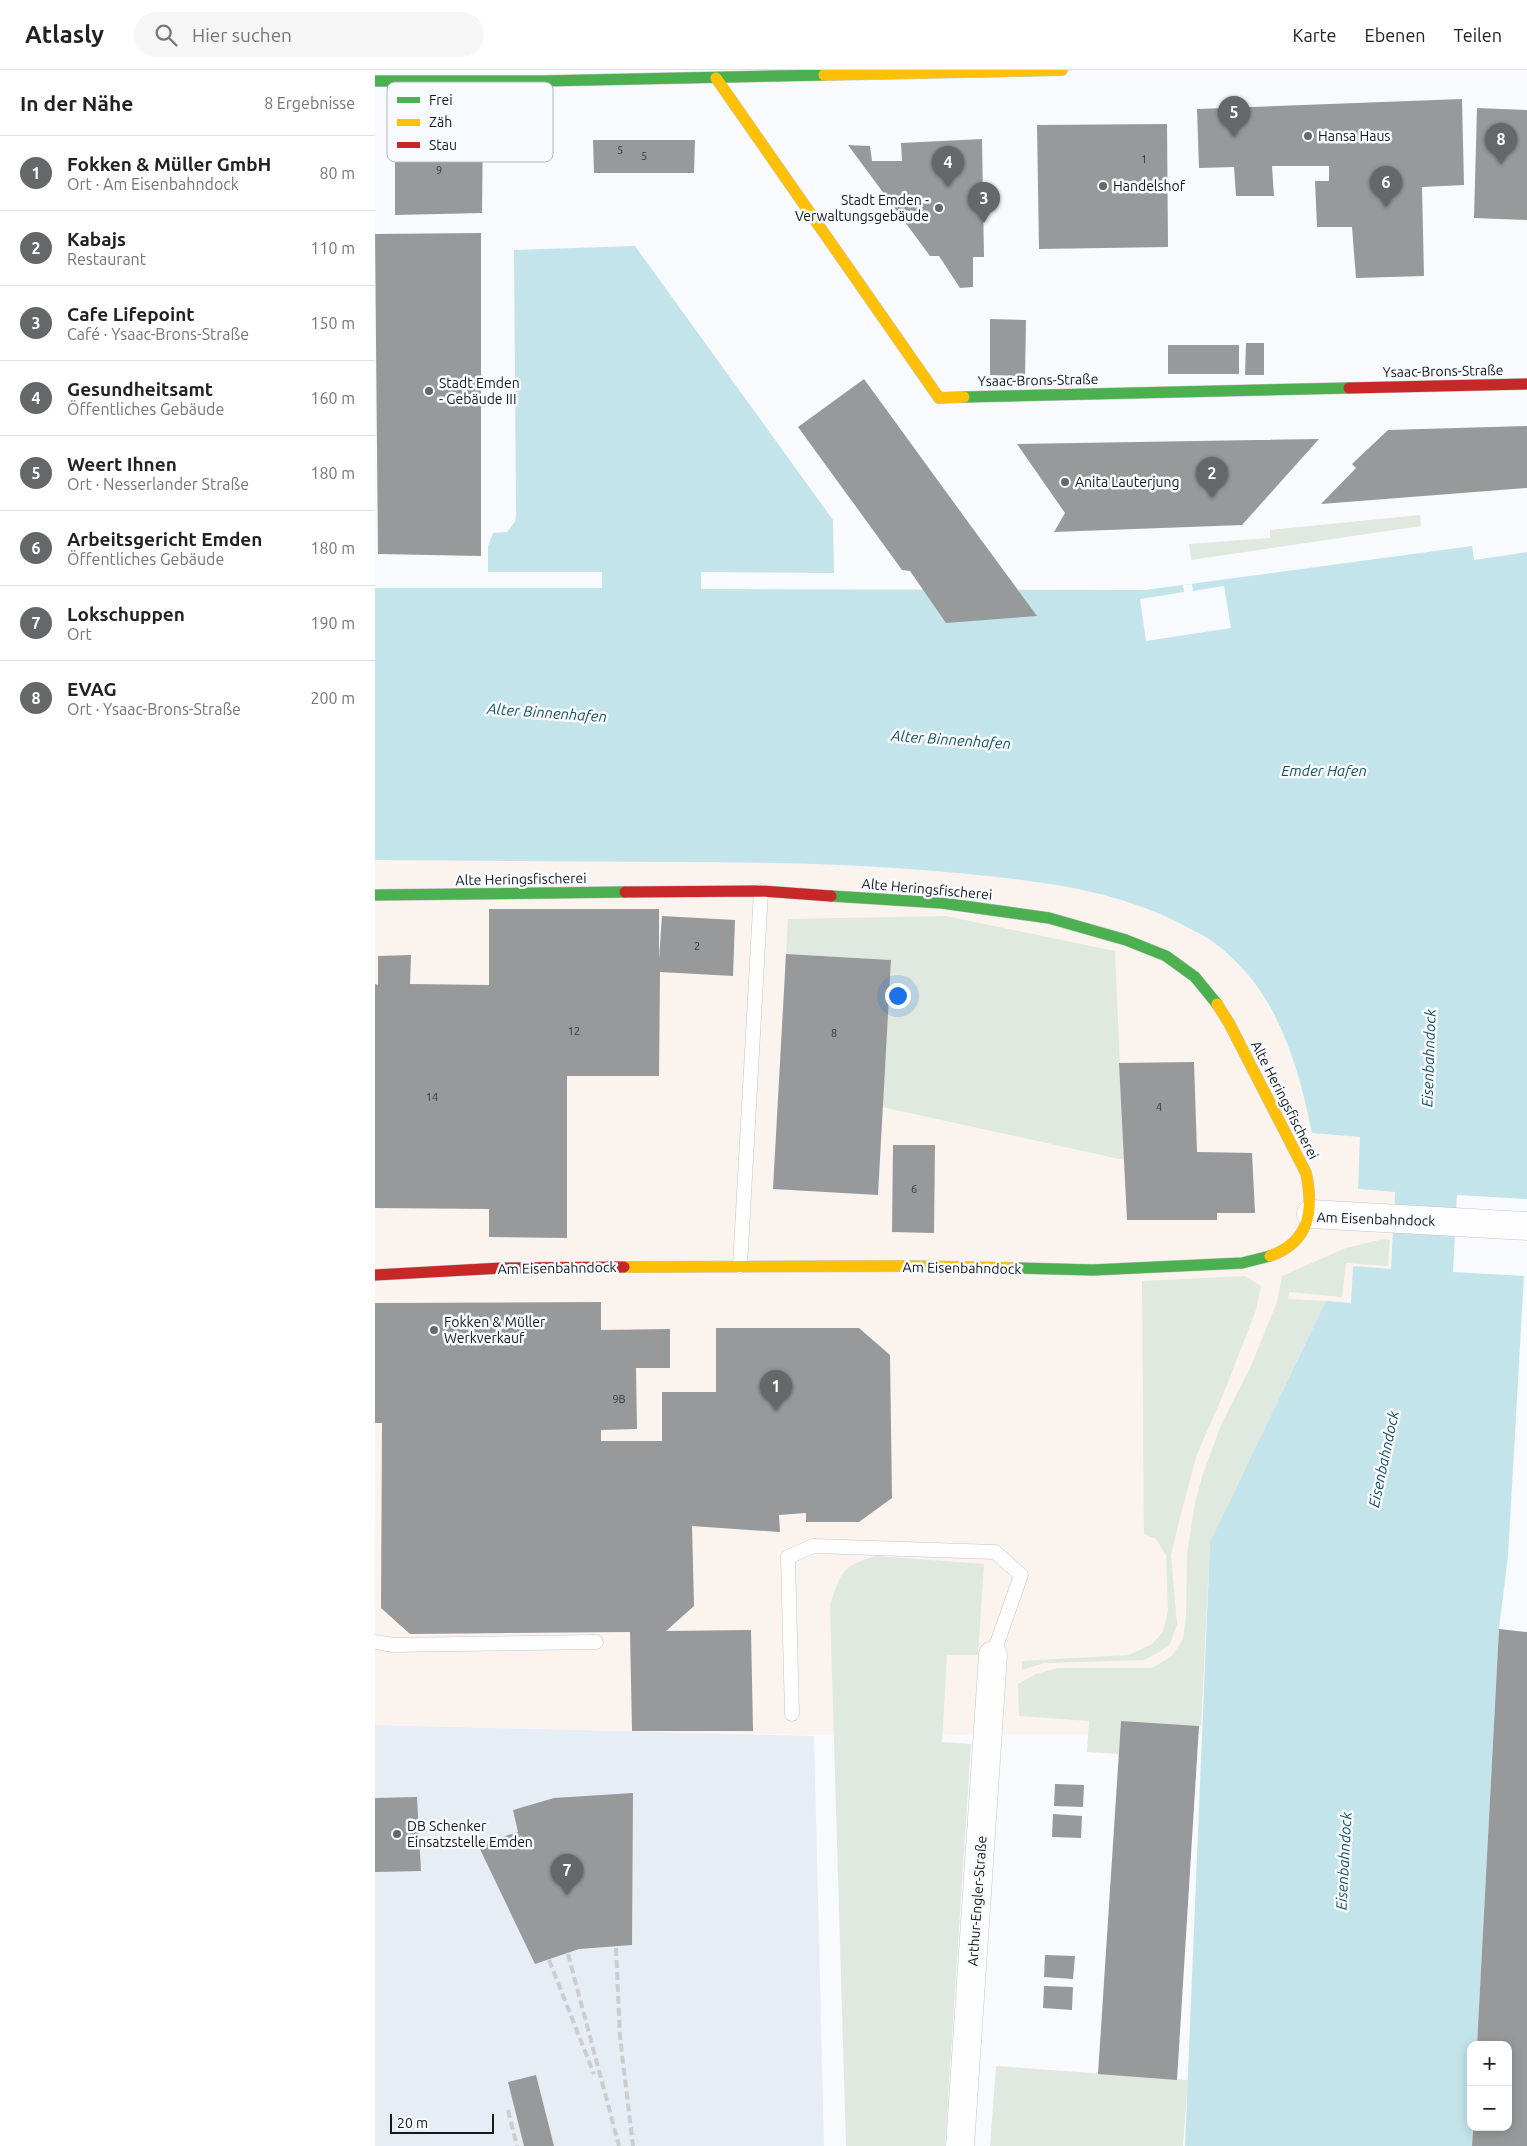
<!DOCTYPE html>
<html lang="de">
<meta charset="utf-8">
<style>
:root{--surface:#fff;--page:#f6f6f6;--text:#222;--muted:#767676;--line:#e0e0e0;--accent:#656769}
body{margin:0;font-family:Ubuntu,sans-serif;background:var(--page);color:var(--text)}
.controls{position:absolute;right:15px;bottom:15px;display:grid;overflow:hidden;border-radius:10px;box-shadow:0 2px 12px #0003}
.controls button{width:45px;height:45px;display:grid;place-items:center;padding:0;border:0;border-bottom:1px solid var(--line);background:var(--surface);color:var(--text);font:25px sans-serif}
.scale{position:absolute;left:15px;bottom:12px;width:104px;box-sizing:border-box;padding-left:5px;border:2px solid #161819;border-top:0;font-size:14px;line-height:18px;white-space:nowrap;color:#161819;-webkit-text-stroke:4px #f7fafe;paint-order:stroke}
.you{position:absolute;left:522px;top:925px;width:18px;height:18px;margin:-12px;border:4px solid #fff;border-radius:50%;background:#1a73e8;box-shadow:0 0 0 8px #1a73e833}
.badge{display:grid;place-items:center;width:32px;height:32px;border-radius:50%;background:var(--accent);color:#fff;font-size:16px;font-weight:700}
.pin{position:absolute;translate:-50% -41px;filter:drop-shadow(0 1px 2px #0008)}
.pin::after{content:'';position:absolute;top:26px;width:18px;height:15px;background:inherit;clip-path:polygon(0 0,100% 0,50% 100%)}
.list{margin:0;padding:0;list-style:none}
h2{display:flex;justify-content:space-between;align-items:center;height:65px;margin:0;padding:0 20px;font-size:21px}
h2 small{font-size:16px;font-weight:400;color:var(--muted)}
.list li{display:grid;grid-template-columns:32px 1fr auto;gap:15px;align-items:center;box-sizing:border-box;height:75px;padding:0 20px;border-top:1px solid var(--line)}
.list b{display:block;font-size:19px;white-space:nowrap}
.list p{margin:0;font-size:16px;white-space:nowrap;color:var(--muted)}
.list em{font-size:16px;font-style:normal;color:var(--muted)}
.icon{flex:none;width:28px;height:28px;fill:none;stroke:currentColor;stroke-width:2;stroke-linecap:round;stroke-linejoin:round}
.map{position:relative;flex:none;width:1152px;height:2076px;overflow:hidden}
header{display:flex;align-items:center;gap:30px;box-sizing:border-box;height:70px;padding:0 25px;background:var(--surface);border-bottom:1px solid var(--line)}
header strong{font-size:24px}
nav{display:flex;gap:28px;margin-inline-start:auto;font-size:18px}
.search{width:350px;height:45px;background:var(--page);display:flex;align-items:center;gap:12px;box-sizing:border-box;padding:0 18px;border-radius:28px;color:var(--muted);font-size:19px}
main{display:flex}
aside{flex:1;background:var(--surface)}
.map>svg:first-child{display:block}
</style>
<header>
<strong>Atlasly</strong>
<div class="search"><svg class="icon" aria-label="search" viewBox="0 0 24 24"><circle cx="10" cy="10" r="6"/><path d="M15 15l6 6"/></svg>Hier suchen</div>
<nav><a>Karte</a><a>Ebenen</a><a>Teilen</a></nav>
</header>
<main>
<aside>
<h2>In der Nähe<small>8 Ergebnisse</small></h2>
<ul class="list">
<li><span class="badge">1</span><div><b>Fokken &amp; Müller GmbH</b><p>Ort · Am Eisenbahndock</p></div><em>80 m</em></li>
<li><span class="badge">2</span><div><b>Kabajs</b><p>Restaurant</p></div><em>110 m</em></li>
<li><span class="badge">3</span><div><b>Cafe Lifepoint</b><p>Café · Ysaac-Brons-Straße</p></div><em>150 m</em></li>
<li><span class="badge">4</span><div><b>Gesundheitsamt</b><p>Öffentliches Gebäude</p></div><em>160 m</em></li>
<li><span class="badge">5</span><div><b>Weert Ihnen</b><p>Ort · Nesserlander Straße</p></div><em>180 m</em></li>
<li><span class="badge">6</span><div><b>Arbeitsgericht Emden</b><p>Öffentliches Gebäude</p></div><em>180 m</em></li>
<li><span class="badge">7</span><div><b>Lokschuppen</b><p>Ort</p></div><em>190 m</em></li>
<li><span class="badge">8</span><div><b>EVAG</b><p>Ort · Ysaac-Brons-Straße</p></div><em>200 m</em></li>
</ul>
</aside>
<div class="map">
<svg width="1152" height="2076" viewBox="0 0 1152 2076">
<rect width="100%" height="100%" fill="#f8fafd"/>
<path fill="#fbf3ee" d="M 0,790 L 387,792 L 533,798 L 651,809 L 703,819 L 755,832 L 800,851 L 837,871 L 864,894 L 888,926 L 911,967 L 927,1014 L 937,1063 L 986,1067 L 983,1119 L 1020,1122 L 1016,1199 L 976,1233 L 835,1472 L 826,1664 L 440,1665 L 0,1655 Z"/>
<path fill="#e7edf5" d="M 0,1655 L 439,1666 L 449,2076 L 0,2076 Z"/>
<path fill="#dfe9df" d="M 1045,445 L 1046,456 L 816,490 L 814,474 L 895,468 L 895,460 Z
M 571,846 L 740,881 L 749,1090 L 507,1037 L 516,890 L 411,884 L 413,849 Z
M 1008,1169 L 1015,1170 L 1013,1196 L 971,1193 L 967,1227 L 914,1222 L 913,1229 L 951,1231 L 835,1472 L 826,1656 L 746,1651 L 744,1684 L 712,1682 L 714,1651 L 644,1646 L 643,1614 L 661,1604 L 683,1598 L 777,1598 L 797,1586 L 808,1569 L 811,1548 L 812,1484 L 820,1433 L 827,1407 L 846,1355 L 876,1296 L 902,1232 L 907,1206 L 971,1178 Z
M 870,1206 L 886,1216 L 881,1240 L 848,1325 L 822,1384 L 805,1447 L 796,1485 L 802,1554 L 795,1574 L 786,1581 L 769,1590 L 669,1593 L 647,1600 L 647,1591 L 754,1585 L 777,1574 L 788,1562 L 793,1540 L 791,1485 L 781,1469 L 769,1464 L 767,1211 Z
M 501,1486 L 609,1494 L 603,1585 L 572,1585 L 567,1672 L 596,1674 L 570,2076 L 471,2076 L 455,1535 C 467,1501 465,1497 501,1486 Z
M 621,1996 L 813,2010 L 808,2076 L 615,2076 Z"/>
<path fill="#c4e4ec" d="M 260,176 L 458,450 L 459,503 L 326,502 L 326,519 L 770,520 L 1097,476 L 1099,490 L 1152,482 L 1152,1129 L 1082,1125 L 1078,1202 L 1149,1206 L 1133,1486 L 1124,1559 L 1102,1975 L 1096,1975 L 1097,2076 L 810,2076 L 835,1472 L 951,1231 L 976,1233 L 978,1196 L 1016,1199 L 1020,1122 L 983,1119 L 985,1067 L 937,1063 C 922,990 901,918 838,872 C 830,866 819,861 810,856 C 743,820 666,811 592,804 C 492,794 391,792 291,792 C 194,791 97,791 0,790 L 0,518 L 227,518 L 227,502 L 113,502 L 113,476 L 118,463 L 132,462 L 140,452 L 141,444 L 139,180 Z"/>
<path fill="#f8fafd" d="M 817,514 L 818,521 L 849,516 L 856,558 L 771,571 L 765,529 L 809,522 L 808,515 Z"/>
<path fill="#97999b" d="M 1087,29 L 1089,115 L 1047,117 L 1049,206 L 981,208 L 977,157 L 942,157 L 940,111 L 954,111 L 954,96 L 897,96 L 899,126 L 861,126 L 859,97 L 824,98 L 822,39 Z
M 1102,38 L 1152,40 L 1152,150 L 1099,148 Z
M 792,54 L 793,177 L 664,179 L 662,55 Z
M 108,56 L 107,143 L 20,145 L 20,57 Z
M 607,69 L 609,187 L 598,187 L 598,217 L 585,218 L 564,186 L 555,186 L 473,75 L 495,76 L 497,91 L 527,91 L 526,73 Z
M 218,70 L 320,70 L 319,103 L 219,103 Z
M 106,163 L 106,486 L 3,484 L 0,164 Z
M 615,249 L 651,250 L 650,306 L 615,305 Z
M 871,273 L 889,273 L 889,305 L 870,305 Z
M 793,275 L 864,275 L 864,304 L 793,304 Z
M 489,309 L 593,452 L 662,546 L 571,553 L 535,501 L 527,500 L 423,357 Z
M 1152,356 L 1152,418 L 946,434 L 981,398 L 977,394 L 1013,360 Z
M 944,369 L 867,455 L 679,462 L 690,443 L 642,374 Z
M 114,839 L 284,839 L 284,889 L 287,846 L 360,850 L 358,906 L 285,902 L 284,1006 L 192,1006 L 192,1168 L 114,1167 L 114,1139 L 0,1138 L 0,914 L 3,915 L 3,886 L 36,885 L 35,914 L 114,915 Z
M 411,884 L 516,890 L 503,1125 L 398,1119 Z
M 819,992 L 822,1082 L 877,1083 L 880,1143 L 842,1143 L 842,1150 L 752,1150 L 744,993 Z
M 518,1075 L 560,1075 L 559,1163 L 517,1162 Z
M 226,1232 L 226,1260 L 295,1259 L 295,1298 L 261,1298 L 262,1359 L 226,1360 L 226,1371 L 287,1371 L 287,1322 L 341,1322 L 341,1258 L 484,1258 L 515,1285 L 517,1428 L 484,1452 L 431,1452 L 431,1443 L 404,1445 L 405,1462 L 317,1456 L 319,1536 L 291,1561 L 376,1560 L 378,1661 L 257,1661 L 255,1562 L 35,1564 L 6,1538 L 7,1353 L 0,1353 L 0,1233 Z
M 1124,1559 L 1152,1562 L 1152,2076 L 1097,2076 L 1098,2057 L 1133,2057 L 1133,1975 L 1102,1975 Z
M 746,1651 L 824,1656 L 802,2010 L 723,2004 Z
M 680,1714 L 709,1715 L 708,1737 L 679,1736 Z
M 258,1723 L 257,1875 L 204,1879 L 160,1894 L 103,1775 L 143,1762 L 138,1740 L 179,1728 Z
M 42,1727 L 46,1801 L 0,1802 L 0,1728 Z
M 678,1744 L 707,1746 L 706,1768 L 677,1767 Z
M 670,1885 L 700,1886 L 698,1909 L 669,1907 Z
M 669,1916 L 698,1917 L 697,1940 L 668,1938 Z
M 161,2005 L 179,2076 L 149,2076 L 133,2012 Z"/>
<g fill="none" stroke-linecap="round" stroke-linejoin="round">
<g stroke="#c4c5c7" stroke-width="15">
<path id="lane" d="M 365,1196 L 386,821
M 0,1572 L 18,1575 L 221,1572
M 417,1644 L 413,1487 L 438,1476 L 620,1482 L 646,1505 L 618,1585"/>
</g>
<g stroke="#c4c5c7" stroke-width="29">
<path id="street" d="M 936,1144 L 1152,1156
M 585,2076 L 618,1585"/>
</g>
<g stroke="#c4c5c7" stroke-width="12">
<path id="fast" d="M 0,11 L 167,11 L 449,5
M 589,327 L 974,318
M 0,825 L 250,822
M 456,826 L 567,833 L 674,848 L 751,870 L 791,886 L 820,907 L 842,934
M 642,1198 L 718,1200 L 867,1193 L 895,1186"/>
</g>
<g stroke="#c4c5c7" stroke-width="12">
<path id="slow" d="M 449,5 L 687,0
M 341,8 L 564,328 L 589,327
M 842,934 L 854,953 L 931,1103 C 939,1140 935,1172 895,1186
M 249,1197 L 533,1196 L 642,1198"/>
</g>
<g stroke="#c4c5c7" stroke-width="12">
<path id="jam" d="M 974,318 L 1152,314
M 250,822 L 386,821 L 456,826
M 0,1205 L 127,1198 L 249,1197"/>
</g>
<use href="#lane" stroke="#fefeff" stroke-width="14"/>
<use href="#street" stroke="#fefeff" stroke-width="28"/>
<use href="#fast" stroke="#4caf50" stroke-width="11"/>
<use href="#slow" stroke="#ffc107" stroke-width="11"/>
<use href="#jam" stroke="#c62828" stroke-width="11"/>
<path stroke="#cdcdcd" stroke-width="4" stroke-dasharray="8 4" stroke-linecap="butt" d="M 241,1878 L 245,1967 L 258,2076
M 193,1884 L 244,2076
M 174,1890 L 219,2004
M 133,2040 L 142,2076"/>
</g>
<g fill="#656769" stroke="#f7fafe" stroke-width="2">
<circle cx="933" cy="66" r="5"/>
<circle cx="728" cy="116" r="5"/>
<circle cx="564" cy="138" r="5"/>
<circle cx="54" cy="321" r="5"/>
<circle cx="690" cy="412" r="5"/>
<circle cx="59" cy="1260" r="5"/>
<circle cx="22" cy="1764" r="5"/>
</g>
<g text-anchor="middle" stroke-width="5" stroke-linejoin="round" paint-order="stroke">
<g font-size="11" fill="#36383a">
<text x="245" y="84">5</text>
<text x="269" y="90">5</text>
<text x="769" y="93">1</text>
<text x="64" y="104">9</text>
<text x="322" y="880">2</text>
<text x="199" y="965">12</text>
<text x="459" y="967">8</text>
<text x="57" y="1031">14</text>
<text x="784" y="1041">4</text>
<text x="539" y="1123">6</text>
<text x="244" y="1333">9B</text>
</g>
<g font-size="14" fill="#161819" stroke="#f7fafe" text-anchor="start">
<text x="943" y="71">Hansa Haus</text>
<text x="738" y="121">Handelshof</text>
<text x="554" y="135" text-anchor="end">Stadt Emden -<tspan x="554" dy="16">Verwaltungsgebäude</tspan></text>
<text x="64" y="318">Stadt Emden<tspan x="64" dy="16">- Gebäude III</tspan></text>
<text x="700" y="417">Anita Lauterjung</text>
<text x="69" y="1257">Fokken &amp; Müller<tspan x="69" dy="16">Werkverkauf</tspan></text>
<text x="32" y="1761">DB Schenker<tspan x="32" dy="16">Einsatzstelle Emden</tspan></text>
</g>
<g font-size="14" fill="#161819" stroke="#f7fafe">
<text transform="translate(1068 301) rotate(-1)" y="5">Ysaac-Brons-Straße</text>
<text transform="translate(663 310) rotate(-1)" y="5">Ysaac-Brons-Straße</text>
<text transform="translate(146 809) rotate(-1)" y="5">Alte Heringsfischerei</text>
<text transform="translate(552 819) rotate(5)" y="5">Alte Heringsfischerei</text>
<text transform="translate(910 1030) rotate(63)" y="5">Alte Heringsfischerei</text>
<text transform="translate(1001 1149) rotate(2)" y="5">Am Eisenbahndock</text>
<text transform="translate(182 1198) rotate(-1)" y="5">Am Eisenbahndock</text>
<text transform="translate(587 1198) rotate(1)" y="5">Am Eisenbahndock</text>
<text transform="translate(602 1831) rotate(-86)" y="5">Arthur-Engler-Straße</text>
</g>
<g font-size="15" font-style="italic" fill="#16525e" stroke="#f7fafe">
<text transform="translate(172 643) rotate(4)" y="5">Alter Binnenhafen</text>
<text transform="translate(576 670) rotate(4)" y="5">Alter Binnenhafen</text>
<text x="949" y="706">Emder Hafen</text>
<text transform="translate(1054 988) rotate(-88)" y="5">Eisenbahndock</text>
<text transform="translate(1009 1389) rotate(-78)" y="5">Eisenbahndock</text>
<text transform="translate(969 1791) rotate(-87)" y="5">Eisenbahndock</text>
</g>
</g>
<rect x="12" y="12" width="166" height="80" rx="8" fill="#f7fafe" stroke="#b4b6b9" stroke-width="1"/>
<rect x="22" y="27" width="23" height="6" fill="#4caf50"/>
<rect x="22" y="49" width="23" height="7" fill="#ffc107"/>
<rect x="22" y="72" width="23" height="6" fill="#c62828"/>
<g font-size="14" fill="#161819">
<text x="54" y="35">Frei</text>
<text x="54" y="57">Zäh</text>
<text x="54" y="80">Stau</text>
</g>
</svg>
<div class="controls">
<button>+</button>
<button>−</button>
</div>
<div class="scale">20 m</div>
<div class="you"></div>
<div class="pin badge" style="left:401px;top:1341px">1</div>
<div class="pin badge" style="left:837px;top:428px">2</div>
<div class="pin badge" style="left:609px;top:153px">3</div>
<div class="pin badge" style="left:573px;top:117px">4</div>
<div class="pin badge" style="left:859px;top:67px">5</div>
<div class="pin badge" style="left:1011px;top:137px">6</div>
<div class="pin badge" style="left:192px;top:1825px">7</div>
<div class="pin badge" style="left:1126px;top:94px">8</div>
</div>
</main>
